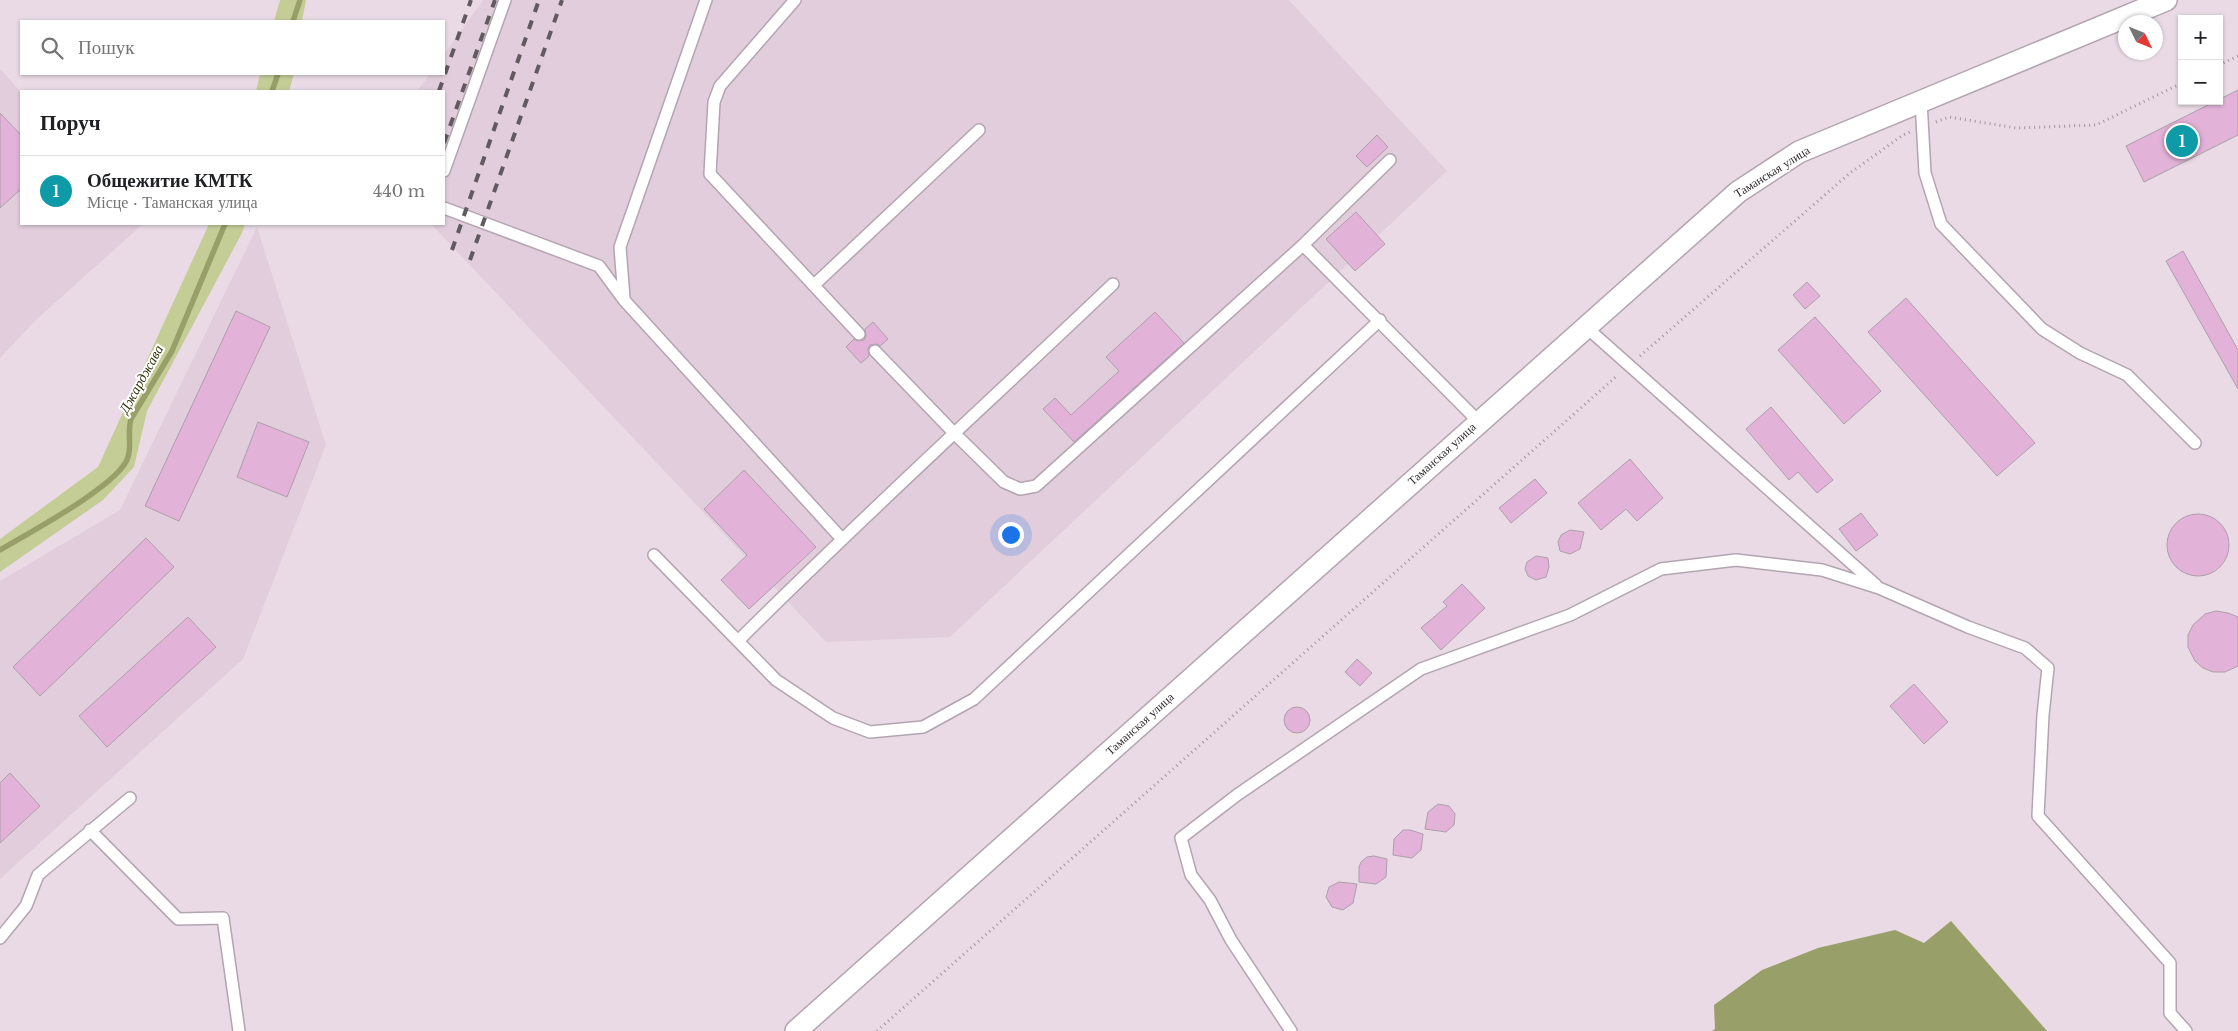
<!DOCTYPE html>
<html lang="uk">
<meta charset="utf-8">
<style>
:root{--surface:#fff;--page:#f6f6f6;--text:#202124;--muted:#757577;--line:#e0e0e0;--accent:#0b8043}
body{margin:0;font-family:"Libre Baskerville",serif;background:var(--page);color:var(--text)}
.controls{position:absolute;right:15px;top:15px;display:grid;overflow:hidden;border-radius:0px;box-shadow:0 1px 4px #0004}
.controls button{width:45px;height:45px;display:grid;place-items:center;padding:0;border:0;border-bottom:1px solid var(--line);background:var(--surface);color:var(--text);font:25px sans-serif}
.compass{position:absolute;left:2118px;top:15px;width:45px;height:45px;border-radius:50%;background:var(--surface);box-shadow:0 1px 4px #0004;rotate:133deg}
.you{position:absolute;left:1010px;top:534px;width:18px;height:18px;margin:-12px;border:4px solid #fff;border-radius:50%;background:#1a73e8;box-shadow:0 0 0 8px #1a73e833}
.badge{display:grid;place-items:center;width:32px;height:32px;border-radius:50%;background:var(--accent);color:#fff;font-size:16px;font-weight:700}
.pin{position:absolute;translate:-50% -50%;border:2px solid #fff;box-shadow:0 1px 5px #0006}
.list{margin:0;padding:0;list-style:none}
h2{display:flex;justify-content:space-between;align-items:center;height:65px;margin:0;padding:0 20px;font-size:21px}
h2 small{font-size:16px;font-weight:400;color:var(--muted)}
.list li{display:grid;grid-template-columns:32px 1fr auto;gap:15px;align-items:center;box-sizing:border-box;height:70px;padding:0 20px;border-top:1px solid var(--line)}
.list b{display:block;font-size:19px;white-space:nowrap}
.list p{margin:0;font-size:16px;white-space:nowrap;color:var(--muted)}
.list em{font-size:16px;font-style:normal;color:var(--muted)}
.icon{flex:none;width:28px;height:28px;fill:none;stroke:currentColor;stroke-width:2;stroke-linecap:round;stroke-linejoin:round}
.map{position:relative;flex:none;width:2238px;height:1031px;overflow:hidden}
.search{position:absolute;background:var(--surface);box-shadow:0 1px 4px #0004;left:20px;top:20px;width:425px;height:55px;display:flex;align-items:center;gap:12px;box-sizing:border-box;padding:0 18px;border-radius:0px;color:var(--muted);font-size:19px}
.panel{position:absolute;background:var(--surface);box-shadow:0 1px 4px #0004;left:20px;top:90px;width:425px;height:135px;border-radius:0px}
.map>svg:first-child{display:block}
</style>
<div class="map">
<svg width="2238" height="1031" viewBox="0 0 2238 1031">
<rect width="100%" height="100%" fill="#e9dae5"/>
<path fill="#e2cddc" d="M 483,0 L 1289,0 L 1447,171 L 950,637 L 826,642 L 431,224 L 444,224 L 444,91 L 417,91 L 430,74 L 444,74 L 444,54 Z
M 0,69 L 21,92 L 21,224 L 143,224 L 36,320 L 0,358 Z
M 257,227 L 326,445 L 243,659 L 0,879 L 0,581 L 120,510 Z"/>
<path fill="#c5cd97" d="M 280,0 L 306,0 L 302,21 L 274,21 Z
M 260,74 L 294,74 L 289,91 L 256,91 Z
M 209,224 L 245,224 L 242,233 L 147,411 L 134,467 L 103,500 L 0,572 L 0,539 L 98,467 Z"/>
<path fill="#989f69" d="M 1951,921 L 2047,1031 L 1712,1031 L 1715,1029 L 1714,1005 L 1762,970 L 1818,948 L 1895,930 L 1924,943 Z"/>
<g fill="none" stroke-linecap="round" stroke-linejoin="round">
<path stroke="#989f69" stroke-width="5.5" d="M 293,21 L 300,0
M 272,91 L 278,74
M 0,550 C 27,534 121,484 128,457 C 132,445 127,432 131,419 L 172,351 L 225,224"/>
</g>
<path fill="#e3b2d8" stroke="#ad9fa9" d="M 2238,90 L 2238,135 L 2144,182 L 2126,146 Z
M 0,113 L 21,135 L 21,189 L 0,208 Z
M 1377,135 L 1388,147 L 1367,167 L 1356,156 Z
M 1356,212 L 1385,244 L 1355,271 L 1326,239 Z
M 2183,251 L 2238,350 L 2238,389 L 2166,261 Z
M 1807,282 L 1820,296 L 1805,309 L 1793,295 Z
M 1906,298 L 2035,443 L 1997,476 L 1868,332 Z
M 236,311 L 270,327 L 179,521 L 145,506 Z
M 1155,312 L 1184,343 L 1074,442 L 1043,409 L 1055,398 L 1071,415 L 1119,371 L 1106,357 Z
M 1815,317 L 1881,391 L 1844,424 L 1778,350 Z
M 873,322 L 888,339 L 880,346 L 877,344 L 870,345 L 868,349 L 869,356 L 861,363 L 846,347 L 854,339 L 857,341 L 864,340 L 866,336 L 865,329 Z
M 1771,407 L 1833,480 L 1817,493 L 1798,472 L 1789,480 L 1746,429 Z
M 258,422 L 309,442 L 287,497 L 237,477 Z
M 1630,459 L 1663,498 L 1637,521 L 1626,509 L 1601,530 L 1578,503 Z
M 744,470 L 816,547 L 749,609 L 721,580 L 747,555 L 704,509 Z
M 1535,479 L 1547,493 L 1511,523 L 1499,508 Z
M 1861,513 L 1878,535 L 1856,551 L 1839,529 Z
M2167 545a31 31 0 1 1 62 0a31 31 0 1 1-62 0Z
M 1570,530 L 1584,532 L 1580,549 L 1570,554 L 1560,551 L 1558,542 L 1561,535 Z
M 146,538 L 174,567 L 40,696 L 13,667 Z
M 1536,556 L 1548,558 L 1549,567 L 1546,577 L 1536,580 L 1528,576 L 1525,569 L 1527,562 Z
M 1462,584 L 1485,608 L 1441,650 L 1421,628 L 1447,606 L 1443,602 Z
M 2216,611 L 2228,613 L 2238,617 L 2238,666 L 2225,672 L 2213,672 L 2203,668 L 2195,661 L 2188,647 L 2188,635 L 2193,625 L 2205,614 Z
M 188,617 L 216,647 L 107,747 L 79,716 Z
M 1357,659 L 1372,673 L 1360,686 L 1345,672 Z
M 1914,684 L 1948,722 L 1924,744 L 1890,706 Z
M1284 720a13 13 0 1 1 26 0a13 13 0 1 1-26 0Z
M 10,773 L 40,806 L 0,843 L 0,783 Z
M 1438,804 L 1449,806 L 1455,814 L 1454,825 L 1446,832 L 1425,829 L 1428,812 Z
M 1403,830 L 1410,830 L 1423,834 L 1421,850 L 1412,858 L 1393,855 L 1394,839 Z
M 1374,856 L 1387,859 L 1386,877 L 1376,884 L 1359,882 L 1359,867 L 1361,862 L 1367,857 Z
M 1339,882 L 1357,884 L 1353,903 L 1343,910 L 1332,907 L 1326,897 L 1329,887 Z"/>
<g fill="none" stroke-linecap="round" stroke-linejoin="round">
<g stroke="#b3a5b0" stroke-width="14">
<path id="lane" d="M 795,0 L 720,86 L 714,102 L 710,174 L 859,334
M 1921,101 L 1925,173 L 1941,224 L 2042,329 L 2080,353 L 2127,375 L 2195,443
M 444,171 L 505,0
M 444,208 L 599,266 L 624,300 L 841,538
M 1303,245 L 1390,160
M 814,285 L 979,130
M 624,298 L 620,247 L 706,0
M 1586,327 L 1876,585
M 875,351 L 955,434 L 1004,482 L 1020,489 L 1036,486 L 1303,245 L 1479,422
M 654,555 L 776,680 L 833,718 L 870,732 L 923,727 L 974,699 L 1380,320
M 738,641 C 860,519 988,403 1113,284
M 90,830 L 178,919 L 223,918 L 239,1031
M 0,938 L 26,906 L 38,875 L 130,798
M 1291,1031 L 1231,940 L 1210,900 L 1191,875 L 1181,838 L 1237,795 L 1421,669 L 1570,615 L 1661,569 L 1736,560 L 1822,570 L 1879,588 L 1968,627 L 2025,648 L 2048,668 L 2043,715 L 2038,816 L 2170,963 L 2170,1013 L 2186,1031"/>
</g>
<g stroke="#b3a5b0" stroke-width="24">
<path id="street" d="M 796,1031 L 1738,192 L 1799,152 L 2166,0"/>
</g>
<path stroke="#a1969e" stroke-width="3" stroke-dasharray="1 4" stroke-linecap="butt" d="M 2219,65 L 2238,56
M 1936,122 L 1949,117 L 2016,128 L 2096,125 L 2182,83
M 1640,356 L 1850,173 L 1903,135 L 1910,132
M 877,1031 L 1618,375"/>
<use href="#lane" stroke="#fff" stroke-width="11"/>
<use href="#street" stroke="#fff" stroke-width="21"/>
<path stroke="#625a60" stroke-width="4" stroke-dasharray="9 9" stroke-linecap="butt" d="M 439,91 L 471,0
M 444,143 L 495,0
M 452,250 L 539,0
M 470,260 L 562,0"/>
</g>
<g text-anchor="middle" stroke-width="4" stroke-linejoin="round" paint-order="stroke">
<g font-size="12" fill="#2f2a2e" stroke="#fff">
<text transform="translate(1772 172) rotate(-32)" y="4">Таманская улица</text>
<text transform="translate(1442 454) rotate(-42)" y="4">Таманская улица</text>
<text transform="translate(1140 724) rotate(-42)" y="4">Таманская улица</text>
</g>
<g font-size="14" font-style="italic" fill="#2d3205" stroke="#fff">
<text transform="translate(141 379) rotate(-61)" y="5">Джарджава</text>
</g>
</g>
</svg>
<div class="controls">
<button>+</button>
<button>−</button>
</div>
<svg class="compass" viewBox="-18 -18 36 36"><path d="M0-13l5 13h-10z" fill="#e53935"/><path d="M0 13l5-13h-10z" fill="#757577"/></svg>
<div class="you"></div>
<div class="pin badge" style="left:2182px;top:141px;background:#0f9aa8">1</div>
<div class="search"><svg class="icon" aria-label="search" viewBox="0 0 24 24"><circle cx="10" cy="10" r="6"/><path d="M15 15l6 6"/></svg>Пошук</div>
<section class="panel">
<h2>Поруч<small></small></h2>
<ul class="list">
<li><span class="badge" style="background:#0f9aa8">1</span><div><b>Общежитие КМТК</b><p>Місце · Таманская улица</p></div><em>440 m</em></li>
</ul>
</section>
</div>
